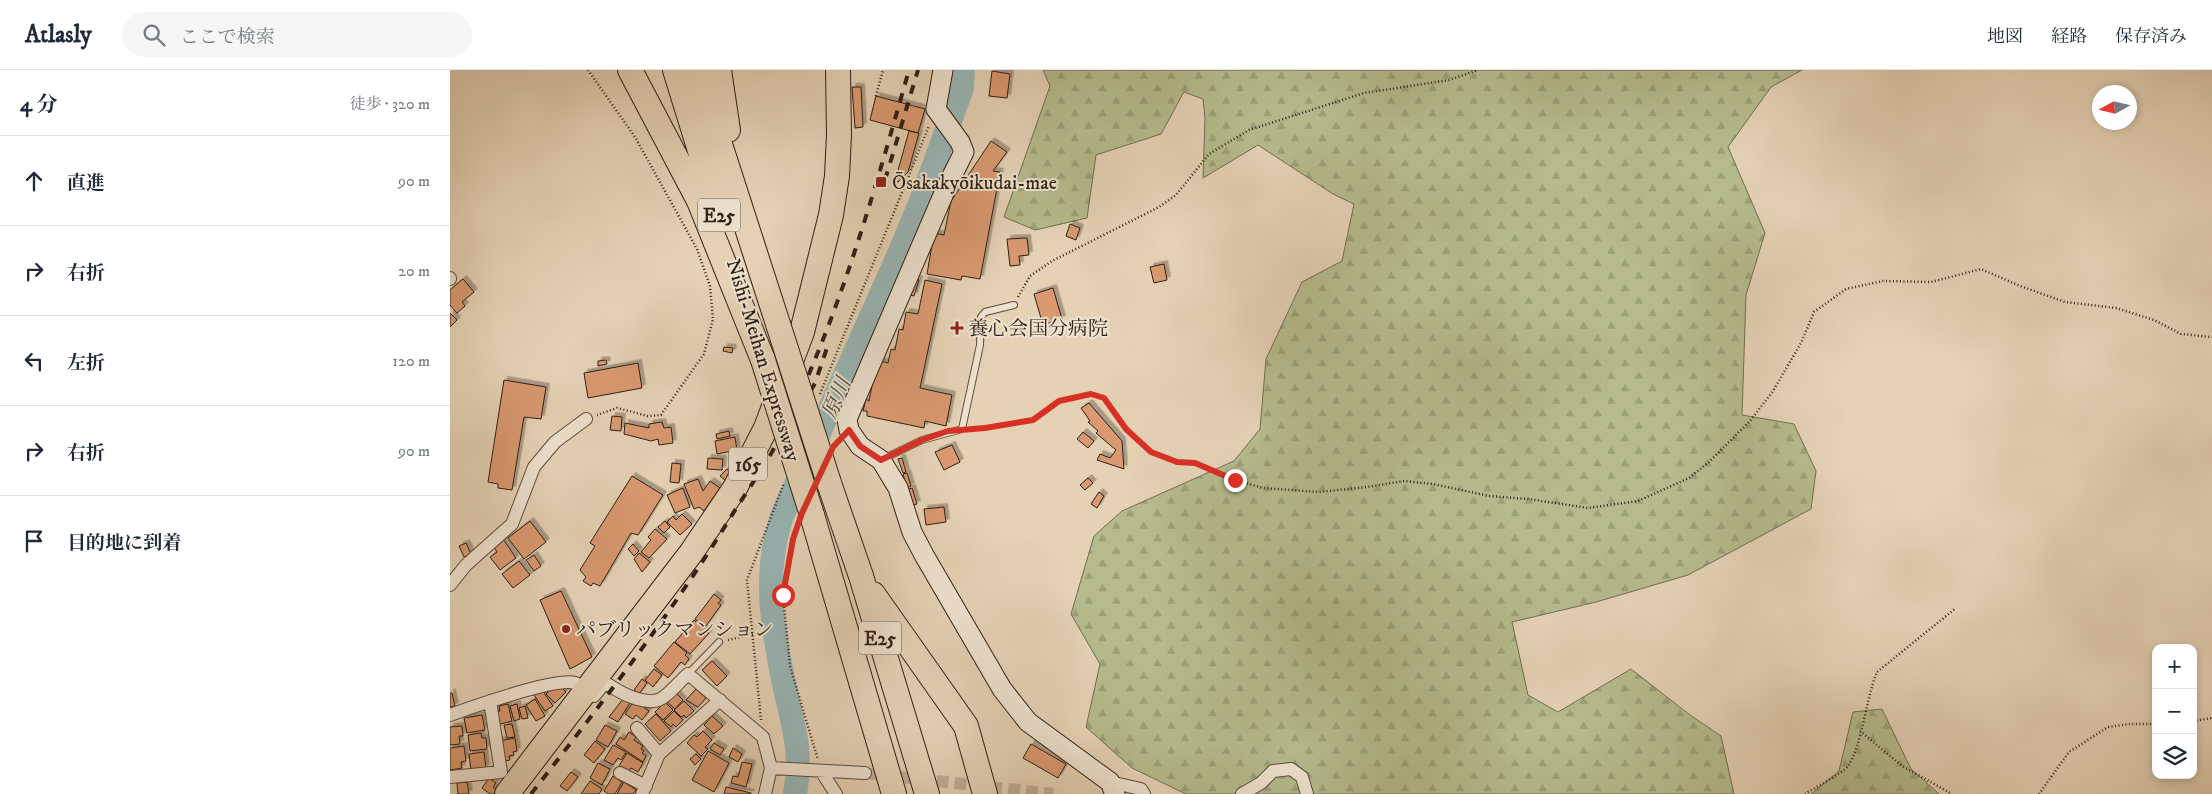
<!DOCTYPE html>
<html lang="ja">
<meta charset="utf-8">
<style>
:root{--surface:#fff;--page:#f6f6f7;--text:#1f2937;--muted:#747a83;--line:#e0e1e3}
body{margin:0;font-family:"IM FELL DW Pica","Noto Serif JP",serif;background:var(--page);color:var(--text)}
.controls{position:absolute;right:15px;bottom:15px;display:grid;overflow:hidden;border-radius:10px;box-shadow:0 2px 8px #0003}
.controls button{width:45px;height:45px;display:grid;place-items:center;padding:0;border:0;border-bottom:1px solid var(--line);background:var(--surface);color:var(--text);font:25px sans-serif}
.compass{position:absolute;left:1642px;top:15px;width:45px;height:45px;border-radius:50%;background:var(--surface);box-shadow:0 2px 8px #0003;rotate:262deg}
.stop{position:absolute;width:15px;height:15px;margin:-11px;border:4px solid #d93025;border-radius:50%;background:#fff}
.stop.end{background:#d93025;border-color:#fff;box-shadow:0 1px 5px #0008}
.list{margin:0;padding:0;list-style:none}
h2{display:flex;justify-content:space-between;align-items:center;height:65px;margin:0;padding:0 20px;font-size:21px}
h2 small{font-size:16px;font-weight:400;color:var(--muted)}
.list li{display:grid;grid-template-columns:32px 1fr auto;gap:15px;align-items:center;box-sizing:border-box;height:90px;padding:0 20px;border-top:1px solid var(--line)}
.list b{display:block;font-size:19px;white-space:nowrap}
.list em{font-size:16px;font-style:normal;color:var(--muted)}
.icon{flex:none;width:28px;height:28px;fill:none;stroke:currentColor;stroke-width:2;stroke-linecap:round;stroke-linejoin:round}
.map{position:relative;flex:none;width:1762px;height:724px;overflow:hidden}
header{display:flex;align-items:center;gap:30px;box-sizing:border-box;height:70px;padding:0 25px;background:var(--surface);border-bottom:1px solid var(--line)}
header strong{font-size:24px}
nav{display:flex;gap:28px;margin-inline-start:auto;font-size:18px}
.search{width:350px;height:45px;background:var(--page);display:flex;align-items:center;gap:12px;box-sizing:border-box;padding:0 18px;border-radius:28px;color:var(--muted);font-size:19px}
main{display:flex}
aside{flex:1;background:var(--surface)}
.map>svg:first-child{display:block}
</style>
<header>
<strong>Atlasly</strong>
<div class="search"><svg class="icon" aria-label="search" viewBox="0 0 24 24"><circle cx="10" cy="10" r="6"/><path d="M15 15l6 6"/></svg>ここで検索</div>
<nav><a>地図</a><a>経路</a><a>保存済み</a></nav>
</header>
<main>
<aside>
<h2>4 分<small>徒歩 · 320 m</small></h2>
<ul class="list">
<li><svg class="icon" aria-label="ahead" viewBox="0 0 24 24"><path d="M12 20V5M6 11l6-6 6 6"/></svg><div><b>直進</b></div><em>90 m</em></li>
<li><svg class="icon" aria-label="right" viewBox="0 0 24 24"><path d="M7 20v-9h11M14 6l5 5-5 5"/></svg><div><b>右折</b></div><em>20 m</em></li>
<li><svg class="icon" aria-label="left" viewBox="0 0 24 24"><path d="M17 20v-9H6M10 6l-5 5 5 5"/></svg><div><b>左折</b></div><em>120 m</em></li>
<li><svg class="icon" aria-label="right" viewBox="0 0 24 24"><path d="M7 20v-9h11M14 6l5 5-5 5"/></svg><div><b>右折</b></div><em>90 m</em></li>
<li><svg class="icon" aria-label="arrive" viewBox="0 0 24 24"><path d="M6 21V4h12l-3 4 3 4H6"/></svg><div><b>目的地に到着</b></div></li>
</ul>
</aside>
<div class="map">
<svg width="1762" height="724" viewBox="0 0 1762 724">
<defs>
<pattern id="forest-firs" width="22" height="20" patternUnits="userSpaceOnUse" patternTransform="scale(1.25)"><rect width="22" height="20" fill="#b5bb8d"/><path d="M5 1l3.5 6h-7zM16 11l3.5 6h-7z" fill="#9ca079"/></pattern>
<filter id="shadow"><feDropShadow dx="3.5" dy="-3.5" stdDeviation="0" flood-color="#0004"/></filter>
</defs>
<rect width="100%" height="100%" fill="#e5d2b5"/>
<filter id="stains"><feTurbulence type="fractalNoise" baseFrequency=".004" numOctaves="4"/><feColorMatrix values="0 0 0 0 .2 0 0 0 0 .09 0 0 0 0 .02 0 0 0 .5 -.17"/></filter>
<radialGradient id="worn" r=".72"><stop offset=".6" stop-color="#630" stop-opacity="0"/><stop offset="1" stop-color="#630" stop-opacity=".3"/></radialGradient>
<path fill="url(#forest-firs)" stroke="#716d51" d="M 593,0 L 1352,0 L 1321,17 L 1278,77 L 1315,163 L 1296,225 L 1292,345 L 1344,354 L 1366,401 L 1361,439 L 1238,505 L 1146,532 L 1062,552 L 1078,625 L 1108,642 L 1181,599 L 1240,645 L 1271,666 L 1284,724 L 736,724 L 682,698 L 636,657 L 650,594 L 621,544 L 644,466 L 672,441 L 784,391 L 810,359 L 816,289 L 852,212 L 892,191 L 904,134 L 883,124 L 808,75 L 753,108 L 755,49 L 753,29 L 734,22 L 711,64 L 646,85 L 637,148 L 585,160 L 554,147 L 600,16 Z
M 1432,639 L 1461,699 L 1489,724 L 1361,724 L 1389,701 L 1403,642 Z"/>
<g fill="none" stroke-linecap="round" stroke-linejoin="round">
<path stroke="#98b6b6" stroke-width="24" d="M 345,724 C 354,679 340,646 332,604 C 321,549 314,500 332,446 L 449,184 L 471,131 L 512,18 L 513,0"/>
</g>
<path fill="#da996f" stroke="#2d1f15" filter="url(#shadow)" d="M 542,1 L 560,4 L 557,28 L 539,26 Z
M 402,17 L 411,17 L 413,57 L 405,58 Z
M 426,26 L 475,39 L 468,63 L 420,50 Z
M 459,61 L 469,63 L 458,102 L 448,112 L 445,111 Z
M 541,71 L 557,82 L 543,101 L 550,102 L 530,209 L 512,206 L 511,210 L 477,204 L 484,163 L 494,165 L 501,131 Z
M 620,154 L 630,158 L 626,170 L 616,166 Z
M 577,168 L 579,185 L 569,186 L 570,195 L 560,196 L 557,169 Z
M 714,194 L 717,210 L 704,213 L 700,197 Z
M 465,208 L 469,210 L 464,226 L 459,225 Z
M 13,209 L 24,222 L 12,232 L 15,236 L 7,243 L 0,235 L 0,220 Z
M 475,210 L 492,214 L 470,318 L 502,325 L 496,356 L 475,351 L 474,358 L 417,346 L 417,341 L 413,341 L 416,329 L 419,331 L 427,290 L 438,293 L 441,279 L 445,280 L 449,259 L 453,260 L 456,242 L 468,244 Z
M 603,218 L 612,249 L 593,255 L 584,224 Z
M 0,243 L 7,250 L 0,257 Z
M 274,277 L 283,278 L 282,283 L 273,281 Z
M 156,290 L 157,294 L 148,296 L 148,291 Z
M 188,293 L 192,318 L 138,328 L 134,303 Z
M 54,310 L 96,317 L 91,349 L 74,347 L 62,420 L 48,418 L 48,414 L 38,412 Z
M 639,333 L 672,371 L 674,399 L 647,390 L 650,384 L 660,388 L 666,380 L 646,363 L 648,361 L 638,352 L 640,351 L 631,338 Z
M 162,346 L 172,347 L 171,361 L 160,360 Z
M 212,352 L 214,358 L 221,357 L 223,373 L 209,375 L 208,369 L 201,371 L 174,364 L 175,353 L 199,358 L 199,354 Z
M 279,361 L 280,366 L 267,369 L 266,364 Z
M 633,362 L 644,371 L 638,378 L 627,369 Z
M 285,367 L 287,380 L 267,384 L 265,371 Z
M 502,375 L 510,392 L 494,400 L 485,382 Z
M 258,388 L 273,389 L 272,400 L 257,399 Z
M 452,388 L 456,402 L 453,403 L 448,389 Z
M 222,393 L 231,394 L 229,413 L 220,412 Z
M 277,399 L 282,404 L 276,411 L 270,406 Z
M 457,403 L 461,416 L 457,418 L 453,404 Z
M 182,406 L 213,425 L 188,465 L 181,463 L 150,516 L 143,513 L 141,516 L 133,511 L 136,507 L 130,500 L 145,476 L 140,473 Z
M 638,408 L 643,413 L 635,420 L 630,415 Z
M 248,409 L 253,421 L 260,411 L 270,418 L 254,441 L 249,437 L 244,439 L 234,414 Z
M 233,418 L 240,437 L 225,443 L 217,425 Z
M 462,418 L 467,434 L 463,435 L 458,419 Z
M 649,422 L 654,426 L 647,438 L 641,434 Z
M 494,437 L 496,452 L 476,455 L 474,439 Z
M 232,444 L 242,454 L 230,465 L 217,452 L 223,446 L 226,450 Z
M 80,451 L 96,472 L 74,489 L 58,468 Z
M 215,451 L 220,457 L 214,463 L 208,457 Z
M 205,459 L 217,469 L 199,488 L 191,482 L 201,470 L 198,467 Z
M 53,469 L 66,488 L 50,500 L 40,487 L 47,482 L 43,476 Z
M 16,473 L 21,484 L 14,487 L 9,476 Z
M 183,474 L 189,481 L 184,486 L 178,479 Z
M 189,483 L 200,492 L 192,502 L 184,489 Z
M 84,485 L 91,496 L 84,501 L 76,490 Z
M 69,491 L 80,505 L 63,518 L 52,504 Z
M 111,521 L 142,587 L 120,599 L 90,530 Z
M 264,524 L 271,530 L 268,533 L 271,535 L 256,556 L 245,549 Z
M 244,550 L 259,563 L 240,584 L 225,572 Z
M 224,572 L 237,583 L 235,585 L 239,589 L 235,595 L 231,592 L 218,608 L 204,596 Z
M 262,591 L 277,606 L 267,616 L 252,600 Z
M 204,599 L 212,605 L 203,617 L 195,610 Z
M 192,609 L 197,613 L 189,624 L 184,620 Z
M 109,615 L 116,622 L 105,633 L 96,624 L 104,617 Z
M 246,619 L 256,628 L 248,637 L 236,630 Z
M 92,620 L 103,636 L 95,641 L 84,625 Z
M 224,621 L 233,630 L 225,639 L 215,630 Z
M 0,623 L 2,623 L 5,636 L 0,637 Z
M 85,629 L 95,646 L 86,651 L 76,635 Z
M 173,629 L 180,633 L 168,652 L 159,647 Z
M 184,631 L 199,641 L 192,650 L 186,645 L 183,649 L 175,644 Z
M 234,631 L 244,641 L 236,648 L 234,645 L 231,647 L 224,640 Z
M 215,632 L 223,640 L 213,650 L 205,642 Z
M 58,634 L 62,651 L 47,655 L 44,642 L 50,641 L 49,636 Z
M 67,634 L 70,649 L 64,651 L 60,636 Z
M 75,636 L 78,648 L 72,649 L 69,638 Z
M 224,641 L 233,650 L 226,657 L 223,654 L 221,657 L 214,651 Z
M 206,644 L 221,661 L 210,671 L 195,654 Z
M 32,645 L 35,660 L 17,663 L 14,648 Z
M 262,646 L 273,656 L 264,664 L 254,655 Z
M 62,654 L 65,667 L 57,668 L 54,655 Z
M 155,655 L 167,661 L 158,677 L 146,670 Z
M 12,656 L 13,666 L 9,666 L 10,674 L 0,675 L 0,657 Z
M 253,661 L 262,670 L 255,677 L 258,679 L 251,686 L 237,673 L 244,665 L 247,667 Z
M 179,662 L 186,667 L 184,670 L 193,676 L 191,679 L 194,681 L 192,683 L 196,686 L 193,692 L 166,674 L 170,667 L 174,670 Z
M 31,663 L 32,668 L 36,668 L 37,679 L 20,681 L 18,665 Z
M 65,668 L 67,681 L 63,682 L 64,685 L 59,686 L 60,690 L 55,691 L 49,671 Z
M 145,671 L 155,679 L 144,693 L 134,685 Z
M 264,673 L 274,679 L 270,685 L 260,679 Z
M 581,674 L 616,694 L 608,708 L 573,688 Z
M 163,675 L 176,682 L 171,690 L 168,688 L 163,695 L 154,690 Z
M 14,676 L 16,691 L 11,692 L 12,698 L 0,700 L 0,678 Z
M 283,678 L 292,684 L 288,692 L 279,687 Z
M 258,681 L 279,693 L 264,722 L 242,710 Z
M 34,682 L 36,698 L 21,700 L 19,684 Z
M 177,683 L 193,693 L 188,702 L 181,698 L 179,702 L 169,696 Z
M 246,684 L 251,689 L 245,695 L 240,689 Z
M 292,692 L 302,694 L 296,717 L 281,713 L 283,706 L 288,707 Z
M 148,693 L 160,699 L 152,715 L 140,708 Z
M 121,702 L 128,707 L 117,721 L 110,716 Z
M 163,706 L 172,712 L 165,724 L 158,724 L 154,721 Z
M 39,708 L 46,713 L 43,717 L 47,720 L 44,724 L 40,724 L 32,718 Z
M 140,711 L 152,719 L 149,724 L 131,724 Z
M 17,712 L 19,724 L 8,724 L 7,713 Z
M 174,712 L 186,720 L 183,724 L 167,724 Z
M 276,717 L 301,723 L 301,724 L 274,724 Z"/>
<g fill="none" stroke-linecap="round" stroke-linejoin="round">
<path stroke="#c0ae95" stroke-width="12" stroke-dasharray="12 6" stroke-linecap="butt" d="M 415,703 L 603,724"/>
<g stroke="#5b4c3d" stroke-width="8">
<path id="lane" d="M 433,389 L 472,370 L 512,359 L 530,275 L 531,247 L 535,242 L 564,235
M 238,604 L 269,572"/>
</g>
<g stroke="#5b4c3d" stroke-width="14">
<path id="street" d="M 0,209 L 0,208
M 0,515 L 16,495 L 62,454 L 84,397 L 105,372 L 136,349
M 0,645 C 22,637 107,607 125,613 C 131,615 139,622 144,626 L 153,615 L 159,615 C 172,624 201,639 215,626 C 223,620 230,611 238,604 L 313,667 L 321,698 L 315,724
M 187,658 L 209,684
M 321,698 L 415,703
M 371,701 L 386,724
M 170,703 L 196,716
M 0,707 L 51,702 L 40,631
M 660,712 L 691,719 L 694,724
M 192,724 L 209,684 L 270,630
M 792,724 L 811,713 L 823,701 L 841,699 L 852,707 L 857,724"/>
</g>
<g stroke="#2d1f15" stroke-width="21">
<path id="secondary" d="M 493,0 L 486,39 L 510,72 L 514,82 L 497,116 L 397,349 L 399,360 L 410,376 L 431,390 L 448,418 L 462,462 L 474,485 L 552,619 L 578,652 L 660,712 L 665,724"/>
</g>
<g stroke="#2d1f15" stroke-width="26">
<path id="highway" d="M 180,0 L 249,131 L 313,290
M 225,0 L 271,149
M 246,0 L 328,254
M 269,0 L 278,60
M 379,413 L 411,506 L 477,724
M 362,445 L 444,724
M 423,524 L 516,656 L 535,724
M 57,724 L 241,483 L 285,418 L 316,358 L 352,262 L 381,145 L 387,106 L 389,65 L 388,0"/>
</g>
<path stroke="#2d1f15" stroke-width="2.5" stroke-dasharray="1 2.5" stroke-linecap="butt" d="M 138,0 L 185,67 L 247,179 L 260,216 L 263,249 L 254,284 L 211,345 L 198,346 L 167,338 L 147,345
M 426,26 L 433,0
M 568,227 L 580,206 L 602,191 L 709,137 L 726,125 L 759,84 L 799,60 L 914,23 L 999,10 L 1028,0
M 370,324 L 479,56
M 521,359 L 583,350 L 609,331 L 641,324 L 654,328 L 676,359 L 701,382 L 727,392 L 745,393 L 785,410 L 813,418 L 869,422 L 917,417 L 954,411 L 983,414 L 1039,426 L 1078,429 L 1138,438 L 1188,431 L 1239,408 L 1259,392 L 1300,351 L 1323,321 L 1351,273 L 1364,242 L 1396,219 L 1433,211 L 1481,212 L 1531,199 L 1570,216 L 1615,232 L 1666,238 L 1704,250 L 1731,264 L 1762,267
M 347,458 L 333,525 L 340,596 L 368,690
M 278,570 L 303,564
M 311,650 L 297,510 L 334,413
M 1743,651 L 1762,648
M 1410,661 L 1452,696 L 1502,724
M 1355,724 C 1364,718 1393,703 1398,696 C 1412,676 1416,628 1427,602 L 1506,538
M 1589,724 L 1619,682 L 1658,657 L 1680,654 L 1706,654"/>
<use href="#lane" stroke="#eee2cf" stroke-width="6"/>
<use href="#street" stroke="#eee2cf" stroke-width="12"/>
<use href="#secondary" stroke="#eee2cf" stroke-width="19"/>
<use href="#highway" stroke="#e5d2b5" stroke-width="24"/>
<path stroke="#2d1f15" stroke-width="4" stroke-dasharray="9 9" stroke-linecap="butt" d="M 435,110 L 468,0
M 335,369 L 365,313 L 378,275
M 81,724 C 152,633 222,543 282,445 C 295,424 310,403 322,382 C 385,262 422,130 459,0"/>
<g stroke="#2d1f15" stroke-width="26" stroke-linecap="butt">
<path id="highway-bridge" d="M 328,254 L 379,413
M 313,290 L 362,445"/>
</g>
<use href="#highway-bridge" stroke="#e5d2b5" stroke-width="24"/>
</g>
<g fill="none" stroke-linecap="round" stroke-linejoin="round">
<path stroke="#d93025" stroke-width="6" d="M 333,525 L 343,469 L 352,443 L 383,377 L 399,360 L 410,376 L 431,390 L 472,370 L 498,361 L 535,358 L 583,350 L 609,331 L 641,324 L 654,328 L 676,359 L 701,382 L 727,392 L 745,393 L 785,410"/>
</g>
<g fill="#8f2418" stroke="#eee2cf" stroke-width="2">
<rect x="425" y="106" width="12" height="12" rx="2.5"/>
<path d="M504.5 250.5h5v5h5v5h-5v5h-5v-5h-5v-5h5z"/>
<circle cx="116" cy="559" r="5"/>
</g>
<g text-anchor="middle" stroke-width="4" stroke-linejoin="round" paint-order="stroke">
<g fill="#eee2cf" stroke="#675a4d" stroke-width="1">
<rect x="248" y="128.5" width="42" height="33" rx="4"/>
<rect x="279" y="377.5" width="38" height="33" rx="4"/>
<rect x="409" y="551.5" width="42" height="33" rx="4"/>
</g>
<g font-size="19" font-weight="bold" fill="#2d1f15">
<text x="269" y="152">E25</text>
<text x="298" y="401">165</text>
<text x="430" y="575">E25</text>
</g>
<g font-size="20" fill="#2d1f15" stroke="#eee2cf" text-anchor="start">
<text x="442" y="119">Ōsakakyōikudai-mae</text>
<text x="518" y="265">養心会国分病院</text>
<text x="126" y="566">パブリックマンション</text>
</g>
<g font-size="20" fill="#2d1f15" stroke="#eee2cf">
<text transform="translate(314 290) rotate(73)" y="7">Nishi-Meihan Expressway</text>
</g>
<g font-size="21" font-style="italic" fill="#4d4c45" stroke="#eee2cf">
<text transform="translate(386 328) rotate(-67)" y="7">原川</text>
</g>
</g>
<rect width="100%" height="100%" filter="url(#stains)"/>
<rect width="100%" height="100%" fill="url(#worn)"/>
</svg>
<div class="controls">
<button>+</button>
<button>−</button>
<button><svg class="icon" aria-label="layers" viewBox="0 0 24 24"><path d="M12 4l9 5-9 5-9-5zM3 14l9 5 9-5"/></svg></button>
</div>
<svg class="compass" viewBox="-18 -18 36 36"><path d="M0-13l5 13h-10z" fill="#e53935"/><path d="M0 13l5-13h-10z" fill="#747a83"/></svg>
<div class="stop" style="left:333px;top:525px"></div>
<div class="stop end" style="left:785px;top:410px"></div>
</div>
</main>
